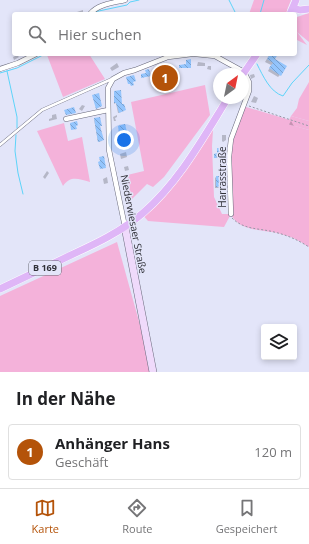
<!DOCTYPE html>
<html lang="de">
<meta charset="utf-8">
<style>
:root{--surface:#fff;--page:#f2f2f2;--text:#202124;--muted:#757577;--line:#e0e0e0;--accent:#b45309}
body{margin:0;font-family:"Open Sans",sans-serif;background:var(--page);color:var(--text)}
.controls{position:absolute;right:12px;bottom:12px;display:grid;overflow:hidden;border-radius:4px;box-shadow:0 2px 6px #0003}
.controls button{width:36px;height:36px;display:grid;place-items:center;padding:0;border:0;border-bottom:1px solid var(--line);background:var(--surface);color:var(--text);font:20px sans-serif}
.compass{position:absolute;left:213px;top:68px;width:36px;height:36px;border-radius:50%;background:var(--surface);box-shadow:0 2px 6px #0003;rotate:33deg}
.you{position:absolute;left:124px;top:140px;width:14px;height:14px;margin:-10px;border:3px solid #fff;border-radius:50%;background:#1a73e8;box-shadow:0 0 0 6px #1a73e833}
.badge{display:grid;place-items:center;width:26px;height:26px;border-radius:50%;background:var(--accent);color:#fff;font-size:13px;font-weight:700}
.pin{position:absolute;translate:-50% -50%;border:2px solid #fff;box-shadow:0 1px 4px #0006}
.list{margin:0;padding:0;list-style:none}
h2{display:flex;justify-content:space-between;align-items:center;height:52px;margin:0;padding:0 16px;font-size:17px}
h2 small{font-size:13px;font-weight:400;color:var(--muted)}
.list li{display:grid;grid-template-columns:26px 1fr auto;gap:12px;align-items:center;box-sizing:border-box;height:56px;margin:0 8px 8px;padding:0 8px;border:1px solid var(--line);border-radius:4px}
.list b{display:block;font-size:15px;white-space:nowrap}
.list p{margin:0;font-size:13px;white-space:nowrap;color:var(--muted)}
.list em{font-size:13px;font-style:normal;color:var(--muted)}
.icon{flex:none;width:22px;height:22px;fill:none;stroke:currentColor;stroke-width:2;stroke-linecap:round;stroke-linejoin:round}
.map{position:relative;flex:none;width:309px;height:372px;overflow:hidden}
.search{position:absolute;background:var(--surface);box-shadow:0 2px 6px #0003;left:12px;right:12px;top:12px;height:44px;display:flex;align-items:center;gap:10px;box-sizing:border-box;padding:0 14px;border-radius:4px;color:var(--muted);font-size:15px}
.sheet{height:116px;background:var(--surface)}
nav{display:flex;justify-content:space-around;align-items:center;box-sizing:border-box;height:56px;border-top:1px solid var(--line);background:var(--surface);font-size:11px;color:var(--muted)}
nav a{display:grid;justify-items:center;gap:2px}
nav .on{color:var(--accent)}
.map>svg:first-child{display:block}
</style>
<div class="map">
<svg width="309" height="372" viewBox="0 0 309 372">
<defs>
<pattern id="forest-firs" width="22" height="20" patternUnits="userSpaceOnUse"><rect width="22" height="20" fill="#f4b2da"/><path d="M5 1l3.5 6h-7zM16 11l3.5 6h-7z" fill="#c691b2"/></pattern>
<pattern id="building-back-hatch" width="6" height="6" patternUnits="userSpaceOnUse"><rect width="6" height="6" fill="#94c5fd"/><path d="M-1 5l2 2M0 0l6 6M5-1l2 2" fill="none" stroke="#79a1ce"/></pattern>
</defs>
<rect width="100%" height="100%" fill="#e3e5f9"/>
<path fill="#f4b2da" d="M 254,0 L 291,0 L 287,10 L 293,14 L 249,14 Z
M 309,13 L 309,42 L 297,32 L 307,45 L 295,39 L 295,16 L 297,17 Z
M 49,54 L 89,54 L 105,79 L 63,97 L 47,55 Z
M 309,82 L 309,121 L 291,116 L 297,108 L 299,99 Z
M 205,85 L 210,115 L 164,177 L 153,187 L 147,184 L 129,202 L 123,176 L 144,171 L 131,102 Z
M 244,104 L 246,107 L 290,120 L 288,124 L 309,130 L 309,247 C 301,242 293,237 284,235 C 267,229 239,233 231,214 L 224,227 L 148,221 L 142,214 L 158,198 L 210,127 L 213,130 L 212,146 L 214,197 L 222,214 L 231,214 L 231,139 Z
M 64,123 L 68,141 L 82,137 L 90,182 C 78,179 71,175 63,186 L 37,131 Z
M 117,242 L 153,372 L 0,372 L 0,296 Z"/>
<path fill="url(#forest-firs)" d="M 291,116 L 309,121 L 309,130 L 287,124 Z"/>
<path fill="#0003" d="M 83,10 L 83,13 L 71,14 Z
M 270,54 L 277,54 L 274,59 L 280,75 L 278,77 L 268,71 L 271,65 L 265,62 Z
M 17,55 L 19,57 L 14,60 L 13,57 Z
M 198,62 L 205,63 L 205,66 L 197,66 Z
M 117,63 L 119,67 L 112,71 L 110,68 Z
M 208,66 L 211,66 L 211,70 L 207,69 Z
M 167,67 L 167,70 L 159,72 L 159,68 Z
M 254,74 L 255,77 L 251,79 L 250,75 Z
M 219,76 L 219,83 L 216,82 Z
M 218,87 L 219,88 L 219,92 L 216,92 Z
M 114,92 L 124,111 L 118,113 L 116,103 L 114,104 Z
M 254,96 L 258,98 L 256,103 L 251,102 Z
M 82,105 L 85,106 L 82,111 L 79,109 Z
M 56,114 L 57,119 L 49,121 L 49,119 L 52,118 L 52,115 Z
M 117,115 L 117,117 L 115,118 L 116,121 L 114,121 L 113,117 Z
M 94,119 L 100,126 L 102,141 L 98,142 Z
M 222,135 L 226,135 L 226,140 L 223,142 L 222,141 Z
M 124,140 L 125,145 L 120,146 L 119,142 Z
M 126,152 L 127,157 L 121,159 L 120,154 Z
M 128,166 L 129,170 L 125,171 L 124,167 Z
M 47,171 L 49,173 L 45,179 L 43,177 Z
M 107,177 L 108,183 L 104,184 L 103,179 Z
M 216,177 L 222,187 L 220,188 L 215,188 L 215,178 Z
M 224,198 L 226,198 L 225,202 L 223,202 Z"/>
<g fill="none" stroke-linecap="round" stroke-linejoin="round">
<path stroke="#5dd4fa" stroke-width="1" d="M 229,0 L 236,14
M 93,14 L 94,12 L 127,5 L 130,2 L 139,0
M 260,14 L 264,0
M 257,64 C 263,76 270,92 283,96 L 292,83 L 309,65
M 7,71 L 17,117 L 17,128
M 0,73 L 17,68 L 45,54
M 16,135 L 15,151 L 18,173 L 23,194"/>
</g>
<path fill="url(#building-back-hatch)" d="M 270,54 L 278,54 L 275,59 L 287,66 L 281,76 L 269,68 L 273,63 L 267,59 Z
M 191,59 L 191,68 L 179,68 L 179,65 L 186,64 L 186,60 Z
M 149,69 L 151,76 L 141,78 L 141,74 L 146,73 L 145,70 Z
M 134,75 L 136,81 L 133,82 L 134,85 L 131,86 L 130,84 L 128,84 L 126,77 Z
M 163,76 L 172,76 L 172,81 L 163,81 Z
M 121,90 L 122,104 L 124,104 L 126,110 L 119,113 L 116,103 L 114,103 L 114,91 Z
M 99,93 L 102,106 L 96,109 L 92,95 Z
M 74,107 L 76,113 L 66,115 L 64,110 Z
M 100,117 L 102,126 L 100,126 L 104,140 L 98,142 L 94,118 Z
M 77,121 L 78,125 L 76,126 L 77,129 L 71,130 L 70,123 Z
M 125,124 L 127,132 L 119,133 L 118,126 Z
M 217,148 L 221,148 L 222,158 L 214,158 L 214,154 L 217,153 Z
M 104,156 L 106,168 L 100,169 L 98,162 L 100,161 L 99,157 Z
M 216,176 L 223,176 L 223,187 L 216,187 Z"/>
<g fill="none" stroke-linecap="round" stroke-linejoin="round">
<g stroke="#68697b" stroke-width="3.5">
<path id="service" d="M 0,145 L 42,110 L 112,79"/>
</g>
<g stroke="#68697b" stroke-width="5.5">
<path id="minor" d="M 90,14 C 98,4 113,3 125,0
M 195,54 L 215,56 L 224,61 L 244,72 L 249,82 L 249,91 L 231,139 L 229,157 L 231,214
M 0,69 L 18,63 L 36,54
M 66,119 L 108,110
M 125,227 L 109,150 L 108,88 L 113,79 L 124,73 L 135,70 L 168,57 L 192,54"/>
</g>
<g stroke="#68697b" stroke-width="8">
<path id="secondary" d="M 125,227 L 153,372"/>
</g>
<g stroke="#fff" stroke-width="8">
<path id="primary" d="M 293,8 L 300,10 L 309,9
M 290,14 L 296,0
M 243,74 L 257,54
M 0,289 C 23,278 46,267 69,256 C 95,244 121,232 143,213 C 179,182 203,138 228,98"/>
</g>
<path stroke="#9697a6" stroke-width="1" stroke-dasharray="2 2" stroke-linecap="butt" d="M 249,106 L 309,126
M 232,218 C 244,230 259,228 274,232 C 287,235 298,240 309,247"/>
<use href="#service" stroke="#fff" stroke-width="2.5"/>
<use href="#minor" stroke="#fff" stroke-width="4.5"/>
<use href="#secondary" stroke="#efdafb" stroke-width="7"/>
<use href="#primary" stroke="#dfb6f7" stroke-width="7"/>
</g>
<g text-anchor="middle" stroke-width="3" stroke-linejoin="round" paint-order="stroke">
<rect fill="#e3e5f9" stroke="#666873" stroke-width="1" x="29" y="261" width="32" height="14" rx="3"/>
<g font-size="9" font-weight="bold" fill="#313239">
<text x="45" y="271">B 169</text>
</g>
<g font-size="10" fill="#313239" stroke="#e3e5f9">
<text transform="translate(222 177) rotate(-90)" y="4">Harrasstraße</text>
<text transform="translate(134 224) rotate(79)" y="4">Niederwiesaer Straße</text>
</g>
</g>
</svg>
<div class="controls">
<button><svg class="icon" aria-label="layers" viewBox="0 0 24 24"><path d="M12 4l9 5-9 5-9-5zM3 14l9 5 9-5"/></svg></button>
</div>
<svg class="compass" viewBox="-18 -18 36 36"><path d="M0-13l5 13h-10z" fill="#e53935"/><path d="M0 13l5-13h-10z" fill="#757577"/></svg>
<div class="you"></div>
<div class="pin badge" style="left:165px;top:78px">1</div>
<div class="search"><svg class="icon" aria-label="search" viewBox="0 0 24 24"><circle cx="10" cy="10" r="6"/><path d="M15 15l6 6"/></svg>Hier suchen</div>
</div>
<section class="sheet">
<h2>In der Nähe<small></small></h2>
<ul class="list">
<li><span class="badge">1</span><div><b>Anhänger Hans</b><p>Geschäft</p></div><em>120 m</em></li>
</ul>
</section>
<nav>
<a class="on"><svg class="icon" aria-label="map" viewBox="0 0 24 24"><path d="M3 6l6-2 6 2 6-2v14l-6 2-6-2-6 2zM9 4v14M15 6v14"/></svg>Karte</a>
<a><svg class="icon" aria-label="directions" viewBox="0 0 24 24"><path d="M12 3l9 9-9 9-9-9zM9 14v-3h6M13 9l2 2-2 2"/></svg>Route</a>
<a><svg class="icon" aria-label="saved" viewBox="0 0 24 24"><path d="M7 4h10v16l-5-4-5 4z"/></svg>Gespeichert</a>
</nav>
